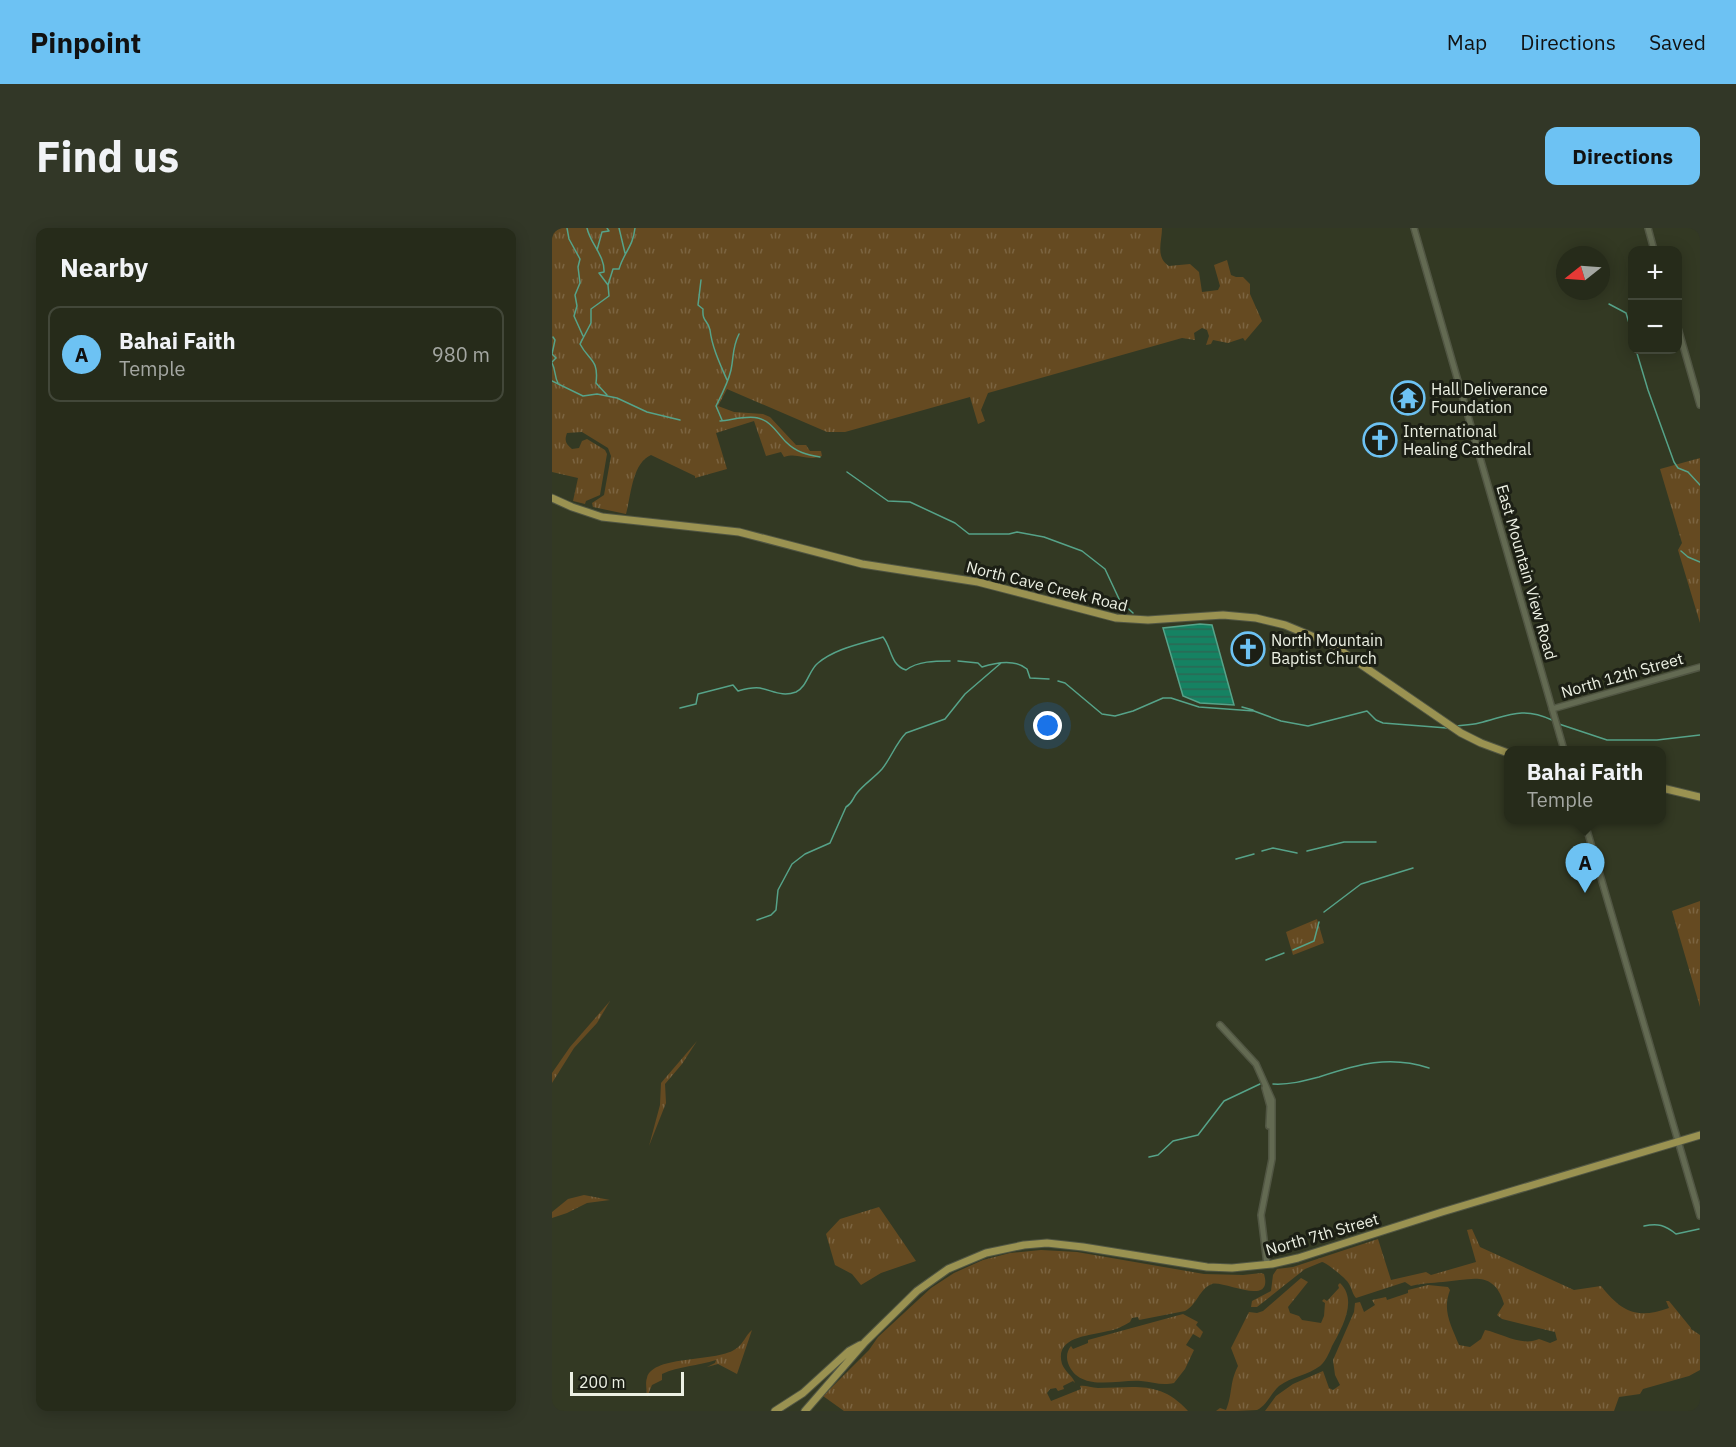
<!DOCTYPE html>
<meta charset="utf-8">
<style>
:root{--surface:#262b1a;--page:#323727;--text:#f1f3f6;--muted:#a4a7a2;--line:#424739;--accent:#6dc2f3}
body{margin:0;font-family:"IBM Plex Sans",sans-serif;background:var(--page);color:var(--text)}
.controls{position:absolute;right:18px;top:18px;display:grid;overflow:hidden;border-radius:12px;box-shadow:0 3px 15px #0003}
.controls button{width:54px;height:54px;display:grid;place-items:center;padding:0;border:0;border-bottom:2px solid var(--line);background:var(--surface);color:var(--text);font:30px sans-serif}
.compass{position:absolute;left:1004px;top:18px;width:54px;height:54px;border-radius:50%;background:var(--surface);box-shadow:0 3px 15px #0003;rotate:253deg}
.scale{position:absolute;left:18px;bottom:15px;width:114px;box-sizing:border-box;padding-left:6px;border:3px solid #ecf0e3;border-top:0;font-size:16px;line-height:21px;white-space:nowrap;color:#ecf0e3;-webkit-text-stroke:4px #1c1f15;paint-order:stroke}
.you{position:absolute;left:496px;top:498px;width:21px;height:21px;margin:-15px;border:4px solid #fff;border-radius:50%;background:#1a73e8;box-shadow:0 0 0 9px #1a73e833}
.badge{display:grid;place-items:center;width:39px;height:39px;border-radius:50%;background:var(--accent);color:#111;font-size:20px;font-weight:700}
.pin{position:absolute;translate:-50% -50px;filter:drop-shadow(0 2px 3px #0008)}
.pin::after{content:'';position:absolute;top:32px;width:21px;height:18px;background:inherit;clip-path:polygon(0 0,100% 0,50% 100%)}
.popup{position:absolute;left:952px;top:518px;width:162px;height:78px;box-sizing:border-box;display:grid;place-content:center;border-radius:12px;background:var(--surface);filter:drop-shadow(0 2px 4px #0005);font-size:20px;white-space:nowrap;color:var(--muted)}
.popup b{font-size:22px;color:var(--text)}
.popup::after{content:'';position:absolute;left:50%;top:100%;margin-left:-12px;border:12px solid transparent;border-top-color:var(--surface)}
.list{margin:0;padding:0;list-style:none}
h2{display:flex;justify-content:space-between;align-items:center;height:78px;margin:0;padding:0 24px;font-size:26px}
h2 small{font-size:20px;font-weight:400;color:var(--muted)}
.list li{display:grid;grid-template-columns:39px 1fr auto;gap:18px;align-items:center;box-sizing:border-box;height:96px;margin:0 12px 12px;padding:0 12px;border:2px solid var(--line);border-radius:12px}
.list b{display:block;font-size:22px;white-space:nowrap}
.list p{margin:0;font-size:20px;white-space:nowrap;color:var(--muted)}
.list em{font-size:20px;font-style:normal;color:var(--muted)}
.map{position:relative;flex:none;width:1148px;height:1183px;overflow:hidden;border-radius:12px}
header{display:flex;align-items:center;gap:36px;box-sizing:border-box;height:84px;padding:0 30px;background:var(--accent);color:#111}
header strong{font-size:28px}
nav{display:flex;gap:33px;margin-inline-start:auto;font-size:21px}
.intro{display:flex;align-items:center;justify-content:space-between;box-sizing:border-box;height:144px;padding:0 36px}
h1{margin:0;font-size:42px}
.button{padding:15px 27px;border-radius:12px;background:var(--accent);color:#111;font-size:21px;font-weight:700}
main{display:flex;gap:36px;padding:0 36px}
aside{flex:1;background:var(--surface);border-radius:12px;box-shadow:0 3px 15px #0003}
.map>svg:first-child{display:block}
</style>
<header>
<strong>Pinpoint</strong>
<nav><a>Map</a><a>Directions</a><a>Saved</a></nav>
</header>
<div class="intro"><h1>Find us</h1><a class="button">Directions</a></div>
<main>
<aside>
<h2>Nearby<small></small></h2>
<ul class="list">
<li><span class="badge">A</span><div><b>Bahai Faith</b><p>Temple</p></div><em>980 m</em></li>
</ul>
</aside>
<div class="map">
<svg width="1148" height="1183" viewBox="0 0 1148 1183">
<defs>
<pattern id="grass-tufts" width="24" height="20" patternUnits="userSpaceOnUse" patternTransform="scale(1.5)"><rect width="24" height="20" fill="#654a21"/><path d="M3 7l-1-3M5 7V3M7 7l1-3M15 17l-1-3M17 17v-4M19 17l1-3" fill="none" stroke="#7b6441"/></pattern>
<pattern id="water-rules" width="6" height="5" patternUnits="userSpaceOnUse" patternTransform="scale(1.5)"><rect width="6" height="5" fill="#158262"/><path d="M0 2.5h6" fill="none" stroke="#2c6854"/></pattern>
</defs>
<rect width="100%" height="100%" fill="#333923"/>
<path fill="url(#grass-tufts)" d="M 0,0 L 610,0 C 610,14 603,29 617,38 L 638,36 L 647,44 L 650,64 L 666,62 L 668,58 L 662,37 L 675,32 L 679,47 L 684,49 L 691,49 L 698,56 L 698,66 L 710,93 L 693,113 L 691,110 L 676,115 L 661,112 L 659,116 L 654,117 L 657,108 L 655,102 L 650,100 L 642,105 L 643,112 L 630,110 L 436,165 L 429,182 L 433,193 L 426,196 L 418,169 L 293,204 L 275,204 L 175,161 L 166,178 L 182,184 L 211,186 L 218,189 L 244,217 L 254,217 L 258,223 L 269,223 L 270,228 C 254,234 247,224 232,229 L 229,224 L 214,228 L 202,193 L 164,205 L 175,241 L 143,250 L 143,248 L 99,227 C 80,235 79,268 74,286 L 41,279 L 40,275 L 52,267 L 59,228 L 56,220 L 30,204 L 15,205 C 12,213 14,216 20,221 L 27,220 L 30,213 L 35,211 L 53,222 L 55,226 L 48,267 L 34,273 L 33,276 L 21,273 L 26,250 L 0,244 Z
M 1148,230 L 1148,395 L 1126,322 L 1130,315 L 1108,241 Z
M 1148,673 L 1148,779 L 1120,683 Z
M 765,691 L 772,715 L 741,727 L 734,704 Z
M 58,773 L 45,795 L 22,820 L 0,855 L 0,845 L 18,819 Z
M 145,813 L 130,836 L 113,856 L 114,875 L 97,918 L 108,877 L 109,855 Z
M 32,967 L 58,972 L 35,975 L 15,985 L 0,990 L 0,984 L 16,971 Z
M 327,979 L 364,1033 L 329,1045 L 309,1057 L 300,1046 L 283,1037 L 274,1006 L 288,991 Z
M 920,1001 L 928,1019 L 1022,1062 L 1049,1058 C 1069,1083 1084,1092 1117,1080 L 1114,1073 L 1117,1073 L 1139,1100 L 1139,1101 L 1148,1107 L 1148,1142 L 1137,1148 L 1091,1161 L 1088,1166 L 1067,1169 L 1062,1183 L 713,1183 L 724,1168 L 741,1156 L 771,1143 L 777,1160 L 781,1162 L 788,1157 L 783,1147 L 781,1132 L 802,1084 L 803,1075 L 808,1074 L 812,1084 L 823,1077 L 820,1072 L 834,1069 L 835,1072 L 856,1065 L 856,1062 L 876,1057 L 896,1059 L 898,1062 C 890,1083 899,1097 907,1117 L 918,1119 L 929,1111 L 933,1102 C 949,1105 970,1119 987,1111 L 998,1115 L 1005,1112 L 1003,1104 L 950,1091 L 945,1087 L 952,1076 C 942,1041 919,1052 891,1054 C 879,1055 871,1055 859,1058 L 853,1054 L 804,1070 C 800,1065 800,1061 797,1056 C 795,1051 775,1035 770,1034 L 753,1041 L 705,1079 L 699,1079 L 700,1073 L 719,1063 L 721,1047 L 725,1041 L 741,1039 L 826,1011 L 839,1052 L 874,1044 L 879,1047 L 924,1034 L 915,1002 Z
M 489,1022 L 525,1024 L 652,1046 L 691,1047 L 709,1045 L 712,1046 C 722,1080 671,1052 660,1056 C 647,1061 645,1077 633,1083 L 587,1092 L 586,1089 L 580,1090 L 578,1094 C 571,1098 564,1102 556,1103 C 538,1108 502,1108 510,1136 C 513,1144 521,1148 523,1155 L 521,1153 L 511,1158 L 512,1161 L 506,1163 L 504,1160 L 498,1161 L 495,1165 L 499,1173 L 529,1161 L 528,1158 C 533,1157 539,1160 546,1160 C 583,1160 608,1152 636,1183 L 292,1183 L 271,1168 L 317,1122 L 326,1109 L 379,1060 L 402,1045 L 431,1032 L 458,1025 Z
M 749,1050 L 756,1054 L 736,1079 L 738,1085 L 747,1088 L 750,1092 L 769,1095 L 772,1088 L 773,1075 L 770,1073 L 772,1071 L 775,1073 L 787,1060 L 786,1057 L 788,1055 C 806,1072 790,1100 780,1118 C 777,1125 774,1133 768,1138 C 756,1147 739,1149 727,1158 C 719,1165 715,1177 705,1182 C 694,1183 676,1183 664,1183 L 668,1180 L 674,1182 C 681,1165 677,1156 686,1138 L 679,1120 L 697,1084 L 705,1085 L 711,1083 Z
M 631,1086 L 646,1094 L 644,1097 L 651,1104 L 648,1110 L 641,1106 L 634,1117 L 642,1122 L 633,1141 L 622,1155 C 610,1158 601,1154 589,1153 C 566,1151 527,1165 516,1135 C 514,1129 515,1123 519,1118 L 521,1121 L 536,1115 L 536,1112 Z
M 200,1102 L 185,1146 L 166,1136 L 155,1139 L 163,1135 L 164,1132 C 146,1138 127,1138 110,1146 L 110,1152 L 100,1157 L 95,1169 C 95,1163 93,1155 95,1150 C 101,1126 167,1135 185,1120 C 191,1116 194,1107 200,1102 Z"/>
<path fill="url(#water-rules)" stroke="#56a389" stroke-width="1.5" d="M 648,396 L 660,397 L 682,477 L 648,475 L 631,468 L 611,400 Z"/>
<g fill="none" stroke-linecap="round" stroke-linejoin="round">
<path stroke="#56a389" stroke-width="1.5" d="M 15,0 L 17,11 L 28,31 L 26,39 L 28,55 L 23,67 L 25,78 L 22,88 L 31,108
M 35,0 C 38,15 53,28 52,44 L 47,45 L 56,57
M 67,0 L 73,25
M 45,22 L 50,4 L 57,3 L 55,0
M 149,52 L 146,77 L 151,81 C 150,94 156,92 158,102 C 160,119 168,136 175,152
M 1057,76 L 1074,85 L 1080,105
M 1084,122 L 1096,162 L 1122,234 L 1126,240 L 1136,244 L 1148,257
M 0,134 L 4,130 L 0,126 L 3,112 L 1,109
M 0,135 C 4,142 2,148 6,155
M 0,153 L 31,168 L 45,166 L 65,170 L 95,184 L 128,192
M 55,167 L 44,155 C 47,131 37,133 28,116 L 39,95 L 39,81 L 57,68 L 56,57 L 61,41 L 67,41 C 72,24 81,19 83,0
M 170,192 L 164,178 C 170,166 176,155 179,142 C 182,128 180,120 187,106
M 168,193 C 180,192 195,187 206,190 C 219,193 225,205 234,214 C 244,224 255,227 268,229
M 295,244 L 336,273 L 358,274 L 403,295 L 417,306 L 457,306 L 465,304 L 492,309 L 530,323 L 553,341 L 568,373 L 581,385
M 1129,323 L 1136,329 L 1148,334
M 406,433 L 426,435 L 430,439 C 445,434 463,431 475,441 L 478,450 L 497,451
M 506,453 L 513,455 L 550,486 L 563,488 L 581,483 L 611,470 L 619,470 L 647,479 L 702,483 L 729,493 L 756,498 L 815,483 L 824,492 L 831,495 L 895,500
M 690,479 L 701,482
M 128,480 L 144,476 L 146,466 L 181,457 L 186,463 C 193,461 201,459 208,460 C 222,463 230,469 244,464 C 255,459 257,442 266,435 C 284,420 309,416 331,409 C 340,420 338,437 354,442 C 366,433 383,433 398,433
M 1007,496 L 1055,512 L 1105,512 L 1148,507
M 903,498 C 911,497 919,497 927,495 C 956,488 970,478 1000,492
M 710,623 L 721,620 L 745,625
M 755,623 L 792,614 L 824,614
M 684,631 L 702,626
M 772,684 L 809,656 L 861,640
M 205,692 L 219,687 L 224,682 L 226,662 L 240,636 L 253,626 L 278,615 L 294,579 C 301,575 300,571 305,565 C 312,556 322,550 330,541 C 339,530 344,515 354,505 L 393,491 L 413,466 L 449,435
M 741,722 L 762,713 L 767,694
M 714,732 L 732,725
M 721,856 C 737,857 752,853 767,849 C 806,836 838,827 877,840
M 597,929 L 606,927 L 621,913 L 646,907 L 672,873 L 708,856
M 1092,998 C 1106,995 1113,997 1124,1006 L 1147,1001"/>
<g stroke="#515643" stroke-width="8">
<path id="tertiary" d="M 862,0 L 1012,522
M 1096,0 L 1102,22
M 1126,100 L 1148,177
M 1000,481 L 1148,439
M 1032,592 L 1148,988
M 668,797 L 704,836 L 720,872 L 720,931 L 709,987 L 715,1036
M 713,860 L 718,878 L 717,898"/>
</g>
<g stroke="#515643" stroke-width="9">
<path id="primary" d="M 0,270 L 20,279 L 50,289 L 187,304 L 310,336 L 426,354 L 564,390 L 596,392 L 671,387 L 704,390 L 733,397 L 779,416 L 909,505 L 929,515 L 956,525
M 1110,560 L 1148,569
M 223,1183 L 251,1165 L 297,1123 L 308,1117
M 253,1183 L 313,1114 L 365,1063 L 396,1041 L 434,1025 L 472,1017 L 495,1015 L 531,1019 L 655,1039 L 680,1040 L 720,1036 L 746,1030 L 890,984 L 1148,907"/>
</g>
<use href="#tertiary" stroke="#636a52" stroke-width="5"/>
<use href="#primary" stroke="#9a9251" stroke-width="7"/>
</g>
<defs>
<g id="temple-ring" transform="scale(1.725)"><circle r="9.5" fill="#1c1f15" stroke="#6dc2f3" stroke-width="1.5"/><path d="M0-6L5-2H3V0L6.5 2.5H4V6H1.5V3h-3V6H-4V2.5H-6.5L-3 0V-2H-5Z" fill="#6dc2f3"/></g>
<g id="church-ring" transform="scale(1.725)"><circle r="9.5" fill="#1c1f15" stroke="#6dc2f3" stroke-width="1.5"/><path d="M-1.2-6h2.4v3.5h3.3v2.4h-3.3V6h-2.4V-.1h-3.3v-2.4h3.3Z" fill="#6dc2f3"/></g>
</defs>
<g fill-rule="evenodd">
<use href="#temple-ring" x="856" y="170"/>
<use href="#church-ring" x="828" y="212"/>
<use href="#church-ring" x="696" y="421"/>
</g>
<g text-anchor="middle" stroke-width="6" stroke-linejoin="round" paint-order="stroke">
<g font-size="16" fill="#ecf0e3" stroke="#1c1f15" text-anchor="start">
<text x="879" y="167">Hall Deliverance<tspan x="879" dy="18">Foundation</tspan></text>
<text x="851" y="209">International<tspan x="851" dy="18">Healing Cathedral</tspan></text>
<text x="719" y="418">North Mountain<tspan x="719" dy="18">Baptist Church</tspan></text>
</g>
<g font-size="16" fill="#ecf0e3" stroke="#1c1f15">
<text transform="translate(975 344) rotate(74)" y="6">East Mountain View Road</text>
<text transform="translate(495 358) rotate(14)" y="6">North Cave Creek Road</text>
<text transform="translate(1070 447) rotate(-16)" y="6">North 12th Street</text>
<text transform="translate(770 1006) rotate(-16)" y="6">North 7th Street</text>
</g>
</g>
</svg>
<div class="controls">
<button>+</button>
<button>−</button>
</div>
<svg class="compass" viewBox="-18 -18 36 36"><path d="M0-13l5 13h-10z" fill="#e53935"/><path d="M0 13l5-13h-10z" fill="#a4a7a2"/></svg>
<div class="scale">200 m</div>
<div class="you"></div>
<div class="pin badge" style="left:1033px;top:665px">A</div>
<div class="popup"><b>Bahai Faith</b>Temple</div>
</div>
</main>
